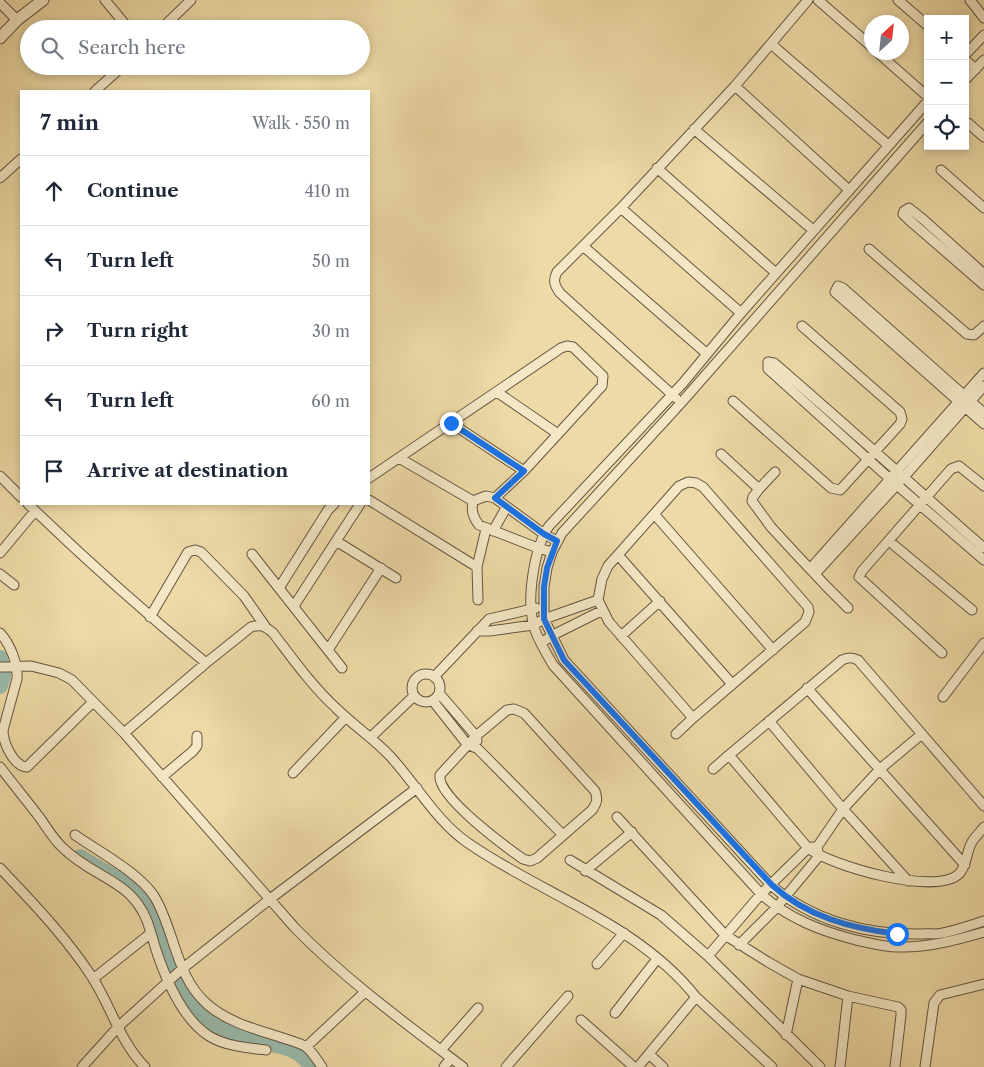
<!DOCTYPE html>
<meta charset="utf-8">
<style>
:root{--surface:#fff;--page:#f2f2f3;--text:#1f2937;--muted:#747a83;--line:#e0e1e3}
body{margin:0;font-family:"Libre Caslon Text",serif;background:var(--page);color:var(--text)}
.controls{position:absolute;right:15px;top:15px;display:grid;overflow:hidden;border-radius:0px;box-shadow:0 2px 8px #0003}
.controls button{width:45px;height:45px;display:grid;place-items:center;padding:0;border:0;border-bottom:1px solid var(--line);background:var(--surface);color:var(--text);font:25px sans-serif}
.compass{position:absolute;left:864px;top:15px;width:45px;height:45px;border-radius:50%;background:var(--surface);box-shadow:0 2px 8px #0003;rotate:27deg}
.stop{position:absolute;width:15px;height:15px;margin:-11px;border:4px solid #1a73e8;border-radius:50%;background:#fff}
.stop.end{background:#1a73e8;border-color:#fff;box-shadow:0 1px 5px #0008}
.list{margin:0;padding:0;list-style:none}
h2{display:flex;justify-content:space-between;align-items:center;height:65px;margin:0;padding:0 20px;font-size:21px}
h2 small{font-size:16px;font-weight:400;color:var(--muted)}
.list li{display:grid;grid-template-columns:32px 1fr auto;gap:15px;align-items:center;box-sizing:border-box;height:70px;padding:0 20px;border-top:1px solid var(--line)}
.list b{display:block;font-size:19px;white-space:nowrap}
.list em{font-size:16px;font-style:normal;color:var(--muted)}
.icon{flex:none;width:28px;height:28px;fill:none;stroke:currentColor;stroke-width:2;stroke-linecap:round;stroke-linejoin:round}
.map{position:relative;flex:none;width:984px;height:1067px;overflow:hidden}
.search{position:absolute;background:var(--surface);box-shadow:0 2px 8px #0003;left:20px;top:20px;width:350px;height:55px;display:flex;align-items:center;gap:12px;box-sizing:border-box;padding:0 18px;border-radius:28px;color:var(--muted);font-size:19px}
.panel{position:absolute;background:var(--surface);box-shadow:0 2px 8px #0003;left:20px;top:90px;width:350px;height:415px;border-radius:0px}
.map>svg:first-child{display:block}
</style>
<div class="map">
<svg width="984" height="1067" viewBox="0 0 984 1067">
<rect width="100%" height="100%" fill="#eddaa6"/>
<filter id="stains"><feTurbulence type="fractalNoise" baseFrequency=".004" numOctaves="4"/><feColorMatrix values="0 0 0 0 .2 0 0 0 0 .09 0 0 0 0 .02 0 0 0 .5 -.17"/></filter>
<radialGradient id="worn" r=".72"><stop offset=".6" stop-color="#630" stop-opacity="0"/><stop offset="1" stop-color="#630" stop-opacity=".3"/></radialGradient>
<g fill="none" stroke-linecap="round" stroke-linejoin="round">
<path stroke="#99baab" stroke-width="16" d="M 0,658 L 3,676 L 0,686
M 80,857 C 100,870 121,878 138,894 C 153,908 157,932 162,950 C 166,962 182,995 190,1005 C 200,1017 222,1031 237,1036 C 265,1047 292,1039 312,1067"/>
<g stroke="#655542" stroke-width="11">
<path id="minor" d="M 105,0 L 129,29
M 818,0 L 872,47
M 898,0 L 928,26
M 970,0 L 984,18
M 0,3 L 17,20
M 161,29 L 191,0
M 771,44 L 888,145
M 877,52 L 928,97
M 965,55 L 984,35
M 965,60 L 976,69
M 965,80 L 984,60
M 735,86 L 849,190
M 95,91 L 123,66
M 928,101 L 741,313 L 683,383 L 549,526 C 534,548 527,597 533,623 C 536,638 546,652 553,665 L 761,894 C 789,919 821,931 856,940 C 870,943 884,947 898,947 C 927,948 956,940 984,932
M 928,122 L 681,403 L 562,533 L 552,552 L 547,568 L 544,587 L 544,619 L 564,660 L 771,885 C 812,921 867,935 921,934 C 928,933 936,935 943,933 C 957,930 971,925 984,921
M 968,123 L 984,137
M 694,129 L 813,230
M 657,168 L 776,273
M 941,170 L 984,208
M 0,178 L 21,159
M 621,208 L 741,313
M 583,246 L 706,353
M 869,249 L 967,334 L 974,335 L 984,326
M 984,274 L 924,220 L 909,208 L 904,211 L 903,214 L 908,219 L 984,285
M 497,392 L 558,434
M 676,398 L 560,293 C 554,285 553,280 557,272 L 621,208 L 735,86 L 808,0
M 733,401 L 831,488 L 840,490 L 843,487 L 900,424 L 902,419 L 900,412 L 802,326
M 984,413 L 843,288 L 838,286 L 835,292 L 837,294 L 984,424
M 451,423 L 524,471
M 721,454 L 759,489 L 753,497 L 752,501 L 771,527 L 794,552 L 827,587 L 848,608
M 399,458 L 473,501
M 0,476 L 21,497
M 369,478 L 561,348 L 567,346 L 573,347 L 603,376 L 602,386 L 524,471 L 495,498
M 688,482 L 696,483 L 703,487 L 808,607 L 809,612 L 805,622 L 693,718 L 609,622 L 598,600 L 602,579 L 608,566 L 679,486 Z
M 759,489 L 775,472
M 369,500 L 477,567
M 28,504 C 85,559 144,612 206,663
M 655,515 L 773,650
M 493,531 L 506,508
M 336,541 L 396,578
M 889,541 L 972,610
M 984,548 C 914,487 845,424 774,363 L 768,362 L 768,369 L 890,479 L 984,560
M 552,552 L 538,548 L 479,525 C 473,517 471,511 473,501 L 486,496 L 495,498 L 544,534 L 557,541
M 0,553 L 35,511
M 252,554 L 342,668
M 618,555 L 732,684
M 810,569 L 984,373
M 0,574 L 14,585
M 815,574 L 904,477 L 984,386
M 279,588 L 328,510 L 334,504
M 478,600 L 477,567 L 486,529
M 294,606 L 360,504
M 150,617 L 188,552 L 195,550 L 201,552 L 244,596 L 265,626
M 477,631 L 490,631 L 533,625 L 544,619 L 598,600
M 0,633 C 10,644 18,663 17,679 L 3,730 C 3,742 13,766 27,767 L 93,702
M 621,636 L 660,601
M 541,643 L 553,635 L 603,610
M 328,650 L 381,568
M 942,653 L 859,577 L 862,571 L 951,469 L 959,466 L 984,486
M 0,667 L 31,666 L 59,673 L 72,680 L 124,733 L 295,928 C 346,980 405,1023 463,1067
M412 688a14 14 0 1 1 28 0a14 14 0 1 1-28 0Z
M 434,677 L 489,619 L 536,608
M 807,688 L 965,865
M 439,693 L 476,736 L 477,741
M 943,697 L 984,643
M 433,701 L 467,744 L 478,749 L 563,835
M 514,709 L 524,713 L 595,791 C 598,799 597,803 592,810 L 537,858 L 530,861 L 523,859 C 506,847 436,796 440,775 L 476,736 L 507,710 Z
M 769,721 L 843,809 L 908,881
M 124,733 L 206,663 L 251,627 C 261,624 265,626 273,633 C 293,659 312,686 336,708 C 353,725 373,738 390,756 C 415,783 437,822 468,843 C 543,895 637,923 696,997 L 638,1067
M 676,734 L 693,718
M 371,737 L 414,696
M 0,767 C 13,784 27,801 40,818 C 47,828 54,840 63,848 C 98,882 137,879 151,933
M 713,769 L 729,755
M 293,773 L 346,717
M 162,777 L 193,751 L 197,746 L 197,736
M 984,806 L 858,660 C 852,657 848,657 842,660 L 729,755 L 808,848 C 831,866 935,896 959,874 C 967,866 966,852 972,842 C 975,837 980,832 984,827
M 617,817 L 725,935 L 768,962 L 798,979 L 848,996 L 898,1007 L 901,1010 L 901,1015 L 895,1067
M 75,835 C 98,851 139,873 154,896 C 175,930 175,976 207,1004 C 227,1022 255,1029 280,1037 C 288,1040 297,1042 305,1046 C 312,1051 317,1060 322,1067
M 570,860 L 661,915 L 708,956 L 820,1067
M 0,868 C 33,903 66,937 92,977 C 111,1006 120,1042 145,1067
M 585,871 L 632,832
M 739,945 L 776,908 L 819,856 L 817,847 L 843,809 L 880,769 L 922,734
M 708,956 L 761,894 L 808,848 L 813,847
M 597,964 L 624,933
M 93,979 L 151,933 C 160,966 179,1017 209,1036 C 225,1046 248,1048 266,1050
M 696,997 L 772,1067
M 615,1013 L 657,959
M 581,1020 L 634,1067
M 786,1035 L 798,979
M 306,1047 L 365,992
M 441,1050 L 478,1008
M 649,1054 L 663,1067
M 82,1067 L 118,1027 L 182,969 L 270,899 L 417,788
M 444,1067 L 451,1058
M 506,1067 L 568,996
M 840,1067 L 848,996
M 925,1067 L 934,1003 L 940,995 L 984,984"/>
</g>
<g stroke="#655542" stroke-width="13">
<path id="tertiary" d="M 0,38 L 17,20 L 43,0"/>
</g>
<use href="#minor" stroke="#f3e7c5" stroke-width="9"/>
<use href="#tertiary" stroke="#f3e7c5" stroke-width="11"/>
</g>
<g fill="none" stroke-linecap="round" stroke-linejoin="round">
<path stroke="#1a73e8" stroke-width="6" d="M 451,423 L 524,471 L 495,498 L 544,534 L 557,541 L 547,568 L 544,587 L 544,619 L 564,660 L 772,885 C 807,917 851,928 897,934"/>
</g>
<rect width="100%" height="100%" filter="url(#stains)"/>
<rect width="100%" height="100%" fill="url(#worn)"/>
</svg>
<div class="controls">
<button>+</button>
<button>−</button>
<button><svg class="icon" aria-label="locate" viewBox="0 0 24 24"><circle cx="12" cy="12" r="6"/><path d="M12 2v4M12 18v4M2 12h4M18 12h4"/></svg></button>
</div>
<svg class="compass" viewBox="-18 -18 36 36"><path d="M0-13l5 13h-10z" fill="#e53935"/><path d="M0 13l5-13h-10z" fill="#747a83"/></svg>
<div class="stop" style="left:897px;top:934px"></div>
<div class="stop end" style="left:451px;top:423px"></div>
<div class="search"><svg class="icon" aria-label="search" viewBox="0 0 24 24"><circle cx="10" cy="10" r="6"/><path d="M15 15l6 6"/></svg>Search here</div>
<section class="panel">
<h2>7 min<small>Walk · 550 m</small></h2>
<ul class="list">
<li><svg class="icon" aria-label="ahead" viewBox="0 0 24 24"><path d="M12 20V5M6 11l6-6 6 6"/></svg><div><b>Continue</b></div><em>410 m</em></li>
<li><svg class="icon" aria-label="left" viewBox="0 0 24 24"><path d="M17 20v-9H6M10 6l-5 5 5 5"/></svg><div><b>Turn left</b></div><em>50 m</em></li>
<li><svg class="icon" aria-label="right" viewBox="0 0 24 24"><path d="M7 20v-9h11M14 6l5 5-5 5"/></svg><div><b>Turn right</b></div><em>30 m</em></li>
<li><svg class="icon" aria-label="left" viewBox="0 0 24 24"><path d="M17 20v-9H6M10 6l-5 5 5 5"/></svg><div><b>Turn left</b></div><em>60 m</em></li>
<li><svg class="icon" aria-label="arrive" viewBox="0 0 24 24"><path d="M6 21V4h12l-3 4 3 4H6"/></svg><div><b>Arrive at destination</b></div></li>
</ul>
</section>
</div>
